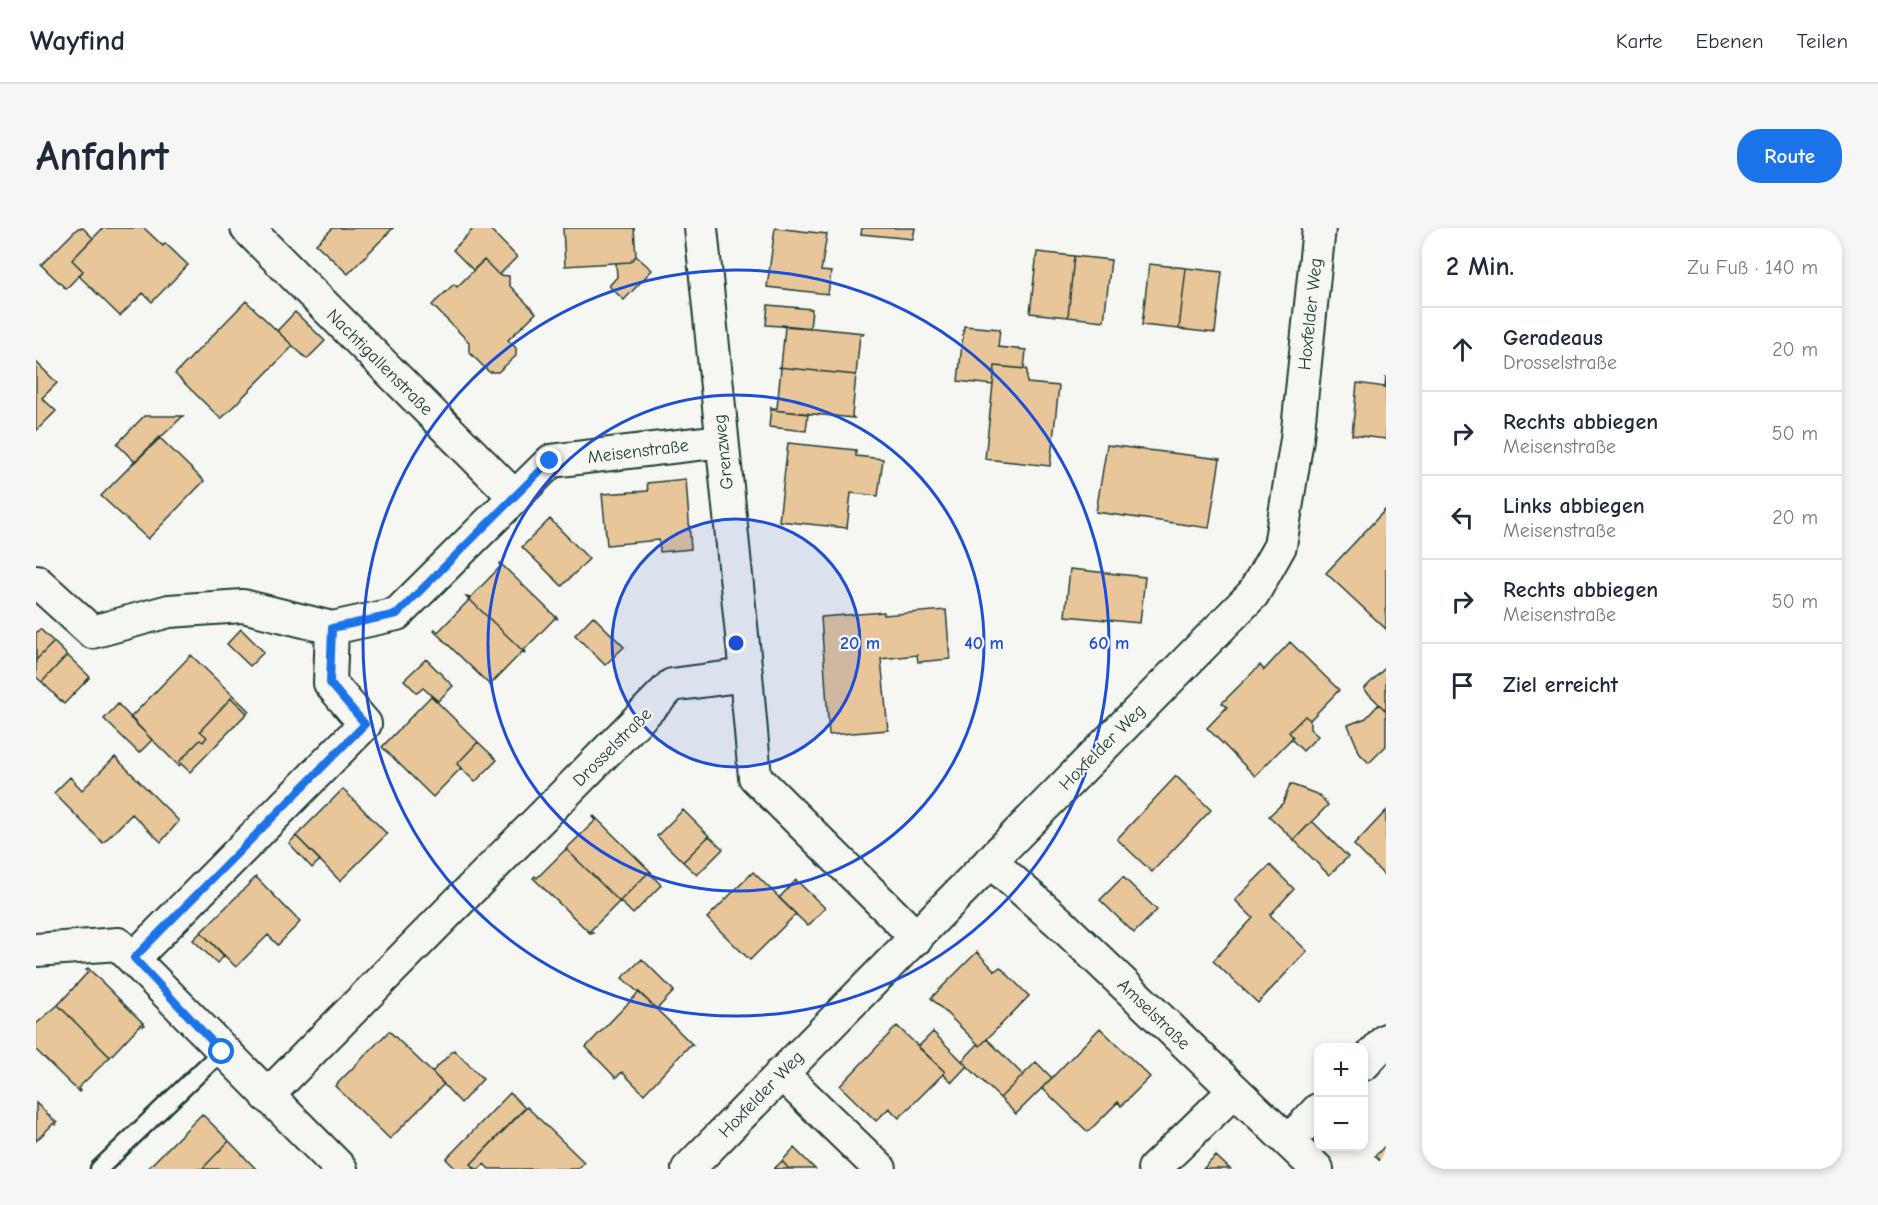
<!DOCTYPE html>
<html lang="de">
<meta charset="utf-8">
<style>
:root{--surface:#fff;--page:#f6f6f7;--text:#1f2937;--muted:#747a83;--line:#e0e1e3;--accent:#1a73e8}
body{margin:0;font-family:"Comic Neue",sans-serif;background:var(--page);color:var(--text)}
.controls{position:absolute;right:18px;bottom:18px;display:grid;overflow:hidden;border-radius:12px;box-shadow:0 3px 9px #0003}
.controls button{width:54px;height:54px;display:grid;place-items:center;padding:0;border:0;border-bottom:2px solid var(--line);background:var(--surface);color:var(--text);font:30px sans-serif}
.stop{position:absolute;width:18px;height:18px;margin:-14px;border:4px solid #1a73e8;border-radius:50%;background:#fff}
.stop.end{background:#1a73e8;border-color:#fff;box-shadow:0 2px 6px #0008}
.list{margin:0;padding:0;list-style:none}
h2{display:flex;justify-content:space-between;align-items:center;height:78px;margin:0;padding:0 24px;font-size:26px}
h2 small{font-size:20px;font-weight:400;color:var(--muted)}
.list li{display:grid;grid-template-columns:39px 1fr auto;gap:18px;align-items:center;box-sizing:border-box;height:84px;padding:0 24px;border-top:2px solid var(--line)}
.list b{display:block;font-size:22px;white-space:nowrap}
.list p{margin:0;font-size:20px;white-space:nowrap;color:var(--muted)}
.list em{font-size:20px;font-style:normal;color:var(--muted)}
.icon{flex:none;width:33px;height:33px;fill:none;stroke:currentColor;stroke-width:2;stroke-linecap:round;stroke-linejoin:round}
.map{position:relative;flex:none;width:1350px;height:941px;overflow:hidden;border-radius:24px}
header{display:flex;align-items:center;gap:36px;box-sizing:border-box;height:84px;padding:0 30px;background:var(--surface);border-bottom:2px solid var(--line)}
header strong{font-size:28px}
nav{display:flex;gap:33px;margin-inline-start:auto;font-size:21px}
.intro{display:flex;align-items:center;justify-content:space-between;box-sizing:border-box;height:144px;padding:0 36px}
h1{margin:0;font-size:42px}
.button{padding:15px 27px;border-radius:24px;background:var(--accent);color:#fff;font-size:21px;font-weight:700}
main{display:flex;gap:36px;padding:0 36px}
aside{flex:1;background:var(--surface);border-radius:24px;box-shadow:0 3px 9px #0003}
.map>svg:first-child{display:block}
</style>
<header>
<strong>Wayfind</strong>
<nav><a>Karte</a><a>Ebenen</a><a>Teilen</a></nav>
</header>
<div class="intro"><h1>Anfahrt</h1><a class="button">Route</a></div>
<main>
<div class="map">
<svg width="1350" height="941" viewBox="0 0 1350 941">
<rect width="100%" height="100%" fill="#f6f6f2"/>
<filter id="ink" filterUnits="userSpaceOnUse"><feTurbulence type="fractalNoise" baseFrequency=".0167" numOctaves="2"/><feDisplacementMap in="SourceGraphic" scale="12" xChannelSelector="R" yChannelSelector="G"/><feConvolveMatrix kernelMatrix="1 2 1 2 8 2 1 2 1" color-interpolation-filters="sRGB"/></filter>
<g filter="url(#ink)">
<path fill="#e8c69a" stroke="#1f3d34" stroke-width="1.5" d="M 42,0 L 47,0 L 57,10 L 36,32 L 47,43 L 30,61 L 5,37 Z
M 67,0 L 108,0 L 127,18 L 129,15 L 152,37 L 116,74 L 107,65 L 84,88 L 43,48 L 47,43 L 36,32 Z
M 297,0 L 357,0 L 312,46 L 280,16 Z
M 438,0 L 453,0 L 481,29 L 463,47 L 448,32 L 437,42 L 417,22 Z
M 527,0 L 598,0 L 600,28 L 594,34 L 529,38 Z
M 739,0 L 791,6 L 785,43 L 795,44 L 792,66 L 731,59 Z
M 826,0 L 879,0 L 877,11 L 825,6 Z
M 1001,24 L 1038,28 L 1032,89 L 994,85 Z
M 600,28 L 616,42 L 588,72 L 573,58 L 581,49 L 580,35 L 594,34 Z
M 1038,28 L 1075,32 L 1068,93 L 1032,89 Z
M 448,32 L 463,47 L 473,48 L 473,57 L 500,85 L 472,112 L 480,120 L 480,128 L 462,144 L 453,144 L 433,124 L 433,114 L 396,77 L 418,56 L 421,59 Z
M 1113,36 L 1150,40 L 1143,101 L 1106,97 Z
M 1150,40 L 1186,44 L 1179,105 L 1143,101 Z
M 210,73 L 257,118 L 185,191 L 139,146 Z
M 732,77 L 776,81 L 774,100 L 730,97 Z
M 259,84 L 289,113 L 271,131 L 241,103 Z
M 746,97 L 828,105 L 827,107 L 824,107 L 820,147 L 742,139 L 745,139 L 749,99 L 746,98 Z
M 928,98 L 964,101 L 962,119 L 990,122 L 988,141 L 959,138 L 957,157 L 922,153 Z
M 0,134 L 21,155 L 6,170 L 20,183 L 0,203 Z
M 959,138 L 991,141 L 991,155 L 1023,158 L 1014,238 L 949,231 Z
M 742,139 L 820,147 L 816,188 L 818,190 L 737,182 L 737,180 L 741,180 L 745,140 Z
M 1350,148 L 1350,211 L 1316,207 L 1321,155 L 1349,159 Z
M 735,179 L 737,182 L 772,186 L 770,203 L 733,199 Z
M 108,188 L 147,188 L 99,234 L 81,216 Z
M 123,209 L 168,253 L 112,311 L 65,268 Z
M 752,215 L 820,222 L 820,228 L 847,231 L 842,268 L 815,265 L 811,300 L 743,293 Z
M 1071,217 L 1184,231 L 1173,300 L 1060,284 Z
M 650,251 L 655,321 L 624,324 L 623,312 L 571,317 L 566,266 L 612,263 L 611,255 Z
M 1350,281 L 1350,401 L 1290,345 Z
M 514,291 L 553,331 L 526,358 L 486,319 Z
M 464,335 L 522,391 L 519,390 L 488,422 L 489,425 L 431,369 L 434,370 L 465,338 L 463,336 Z
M 1034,341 L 1109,349 L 1104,395 L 1029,388 Z
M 430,369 L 431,369 L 489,425 L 486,424 L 455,456 L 456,459 L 398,403 L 399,401 L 402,404 L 433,372 Z
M 910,382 L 914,431 L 882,434 L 881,427 L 845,431 L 852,502 L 793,507 L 785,389 L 848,384 L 848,387 Z
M 557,388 L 588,419 L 569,437 L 539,407 Z
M 4,401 L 18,414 L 0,432 L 0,405 Z
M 205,401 L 228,424 L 214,438 L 191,416 Z
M 18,414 L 31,427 L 6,454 L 0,449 L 0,432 Z
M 1254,414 L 1303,462 L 1274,492 L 1269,488 L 1253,504 L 1257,509 L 1219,548 L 1171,500 L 1191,479 L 1186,475 L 1224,437 L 1228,442 Z
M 31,427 L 54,449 L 28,476 L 6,454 Z
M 155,427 L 213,483 L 211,485 L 195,470 L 164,503 L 171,509 L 167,514 L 164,512 L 143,534 L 145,536 L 143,538 L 94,490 Z
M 390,431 L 417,458 L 402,473 L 387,460 L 381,465 L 368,452 Z
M 1350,439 L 1350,483 L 1328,461 Z
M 395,468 L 442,514 L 421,536 L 425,540 L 397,569 L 346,519 Z
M 195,470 L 211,485 L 154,544 L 143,534 L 164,512 L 167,514 L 171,509 L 164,503 Z
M 82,476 L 116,512 L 103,525 L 68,491 Z
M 1343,476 L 1350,483 L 1350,518 L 1333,535 L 1324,526 L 1312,497 L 1330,490 Z
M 1269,488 L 1274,492 L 1274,501 L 1282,508 L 1267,523 L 1255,511 L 1257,509 L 1253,504 Z
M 442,514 L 461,532 L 439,554 L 421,536 Z
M 79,529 L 143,593 L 125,614 L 96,586 L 67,615 L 18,565 L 34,549 L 46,562 Z
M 1140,548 L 1175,582 L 1116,644 L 1081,611 Z
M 1254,556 L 1283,567 L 1292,577 L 1258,612 L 1233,588 L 1247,575 Z
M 307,561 L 351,606 L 304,653 L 260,608 Z
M 647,582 L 673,608 L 647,634 L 621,608 Z
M 1350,583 L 1350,649 L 1318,617 Z
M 558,588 L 616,645 L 613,644 L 584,673 L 586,676 L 530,621 L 560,592 L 557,589 Z
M 1276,593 L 1312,629 L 1293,647 L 1258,612 Z
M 260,608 L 284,632 L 276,640 L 253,615 Z
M 673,608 L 687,621 L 661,647 L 647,634 Z
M 530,621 L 586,676 L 583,674 L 554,703 L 557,705 L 555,706 L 497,650 L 499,648 L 501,650 Z
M 1234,637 L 1258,661 L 1234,687 L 1271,723 L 1222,775 L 1177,733 L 1217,690 L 1199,672 Z
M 613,644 L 625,657 L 597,686 L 584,673 Z
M 717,644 L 760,686 L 714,732 L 671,690 Z
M 220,649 L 264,694 L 242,717 L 232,707 L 200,739 L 165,704 Z
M 1087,649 L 1121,682 L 1098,705 L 1064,672 Z
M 760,652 L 789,680 L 772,698 L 743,670 Z
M 165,704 L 188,728 L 181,735 L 157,712 Z
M 941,724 L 959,743 L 964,739 L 993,768 L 944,818 L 895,770 Z
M 606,731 L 638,763 L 621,781 L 586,750 Z
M 52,740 L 109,797 L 107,798 L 105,796 L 74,829 L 22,777 L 52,744 L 50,742 Z
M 603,764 L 658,818 L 655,816 L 608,866 L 586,844 L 580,850 L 550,819 Z
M 22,777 L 74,829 L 42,860 L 44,863 L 43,864 L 0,822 L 0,796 Z
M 861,798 L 909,844 L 863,890 L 853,880 L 840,893 L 804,858 Z
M 1064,800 L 1114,849 L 1085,878 L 1082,874 L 1052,904 L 1006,860 Z
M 353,803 L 408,856 L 354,911 L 299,858 Z
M 897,804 L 931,838 L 916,854 L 907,846 L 909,844 L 882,819 Z
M 951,811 L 987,847 L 964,870 L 926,833 L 942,816 L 944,818 Z
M 418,822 L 447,851 L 425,875 L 396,844 Z
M 1000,834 L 1016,850 L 980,886 L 964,870 Z
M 474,865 L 489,880 L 435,936 L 440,941 L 420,941 L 410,931 Z
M 0,875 L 21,895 L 20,897 L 18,895 L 0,913 Z
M 491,879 L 548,934 L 542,941 L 453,941 L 448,936 L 443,941 L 440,941 L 435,936 Z
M 166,886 L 193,913 L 166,941 L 111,941 Z
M 193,913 L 220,941 L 166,941 Z
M 1350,917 L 1350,939 L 1339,928 Z
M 758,920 L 779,941 L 753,941 L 746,933 Z
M 1180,928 L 1194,941 L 1167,941 Z
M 746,933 L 753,941 L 738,941 Z"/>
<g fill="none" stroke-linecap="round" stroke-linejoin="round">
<g stroke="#1f3d34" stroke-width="21">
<path id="lane" d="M 63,941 L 186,823"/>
</g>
<g stroke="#1f3d34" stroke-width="36">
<path id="street" d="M 211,0 L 478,268
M 665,0 L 710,447
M 0,353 L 56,404 L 133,383 L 207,378 L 296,400 L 361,386 L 515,233 L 686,213
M 954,633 L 1023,694 L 1281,941
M 0,722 L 82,716 L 305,941
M 98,730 L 329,496 L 294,455 L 296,400
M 1328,836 L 1350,812
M 745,845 L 844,941
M 231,868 L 636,457 L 710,447 L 719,549 L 881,710
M 1253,913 L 1282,882
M 652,941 L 1217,366 L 1244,318 L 1261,211 L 1283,0
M 1118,941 L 1198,863"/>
</g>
<use href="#lane" stroke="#f6f6f2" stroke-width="16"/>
<use href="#street" stroke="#f6f6f2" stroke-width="32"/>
</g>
</g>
<g fill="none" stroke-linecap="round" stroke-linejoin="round" filter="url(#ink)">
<path stroke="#1a73e8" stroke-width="8" d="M 186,824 L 98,730 L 329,496 L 294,455 L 296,400 L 361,386 L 514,233"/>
</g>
<circle cx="700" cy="415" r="124" fill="#1d4ed8" fill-opacity=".12"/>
<g fill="none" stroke="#1d4ed8" stroke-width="3">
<circle cx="700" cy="415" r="124"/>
<circle cx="700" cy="415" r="248"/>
<circle cx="700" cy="415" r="373"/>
</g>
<g text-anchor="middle" stroke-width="4.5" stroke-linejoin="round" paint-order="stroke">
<g font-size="18" fill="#1f3d34" stroke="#f6f6f2">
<text transform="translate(1274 86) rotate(-84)" y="6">Hoxfelder Weg</text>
<text transform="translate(344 134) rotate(45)" y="6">Nachtigallenstraße</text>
<text transform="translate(602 223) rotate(-7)" y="6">Meisenstraße</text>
<text transform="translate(687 224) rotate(-96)" y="6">Grenzweg</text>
<text transform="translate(576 519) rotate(-45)" y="6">Drosselstraße</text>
<text transform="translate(1066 519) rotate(-45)" y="6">Hoxfelder Weg</text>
<text transform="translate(1118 786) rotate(44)" y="6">Amselstraße</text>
<text transform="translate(725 866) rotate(-46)" y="6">Hoxfelder Weg</text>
</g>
</g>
<circle cx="700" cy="415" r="9" fill="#1d4ed8" stroke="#f6f6f2" stroke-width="3"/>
<g font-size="18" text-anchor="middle" font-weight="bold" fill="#1d4ed8" stroke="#f6f6f2" stroke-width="4.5" stroke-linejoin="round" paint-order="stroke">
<text x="824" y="421">20 m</text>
<text x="948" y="421">40 m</text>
<text x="1073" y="421">60 m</text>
</g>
</svg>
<div class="controls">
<button>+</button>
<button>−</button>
</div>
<div class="stop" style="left:186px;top:824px"></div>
<div class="stop end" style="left:514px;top:233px"></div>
</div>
<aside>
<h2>2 Min.<small>Zu Fuß · 140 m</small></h2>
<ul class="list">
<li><svg class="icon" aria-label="ahead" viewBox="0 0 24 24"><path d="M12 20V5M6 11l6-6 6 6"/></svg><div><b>Geradeaus</b><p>Drosselstraße</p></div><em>20 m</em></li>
<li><svg class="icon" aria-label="right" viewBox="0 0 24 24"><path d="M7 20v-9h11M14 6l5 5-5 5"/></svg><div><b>Rechts abbiegen</b><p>Meisenstraße</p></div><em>50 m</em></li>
<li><svg class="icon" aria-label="left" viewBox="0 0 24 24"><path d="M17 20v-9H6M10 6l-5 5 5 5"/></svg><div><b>Links abbiegen</b><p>Meisenstraße</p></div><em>20 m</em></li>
<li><svg class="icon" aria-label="right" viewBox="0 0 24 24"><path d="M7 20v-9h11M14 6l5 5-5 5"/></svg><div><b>Rechts abbiegen</b><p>Meisenstraße</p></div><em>50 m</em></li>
<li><svg class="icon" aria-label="arrive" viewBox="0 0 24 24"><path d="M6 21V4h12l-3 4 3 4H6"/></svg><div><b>Ziel erreicht</b></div></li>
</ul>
</aside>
</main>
